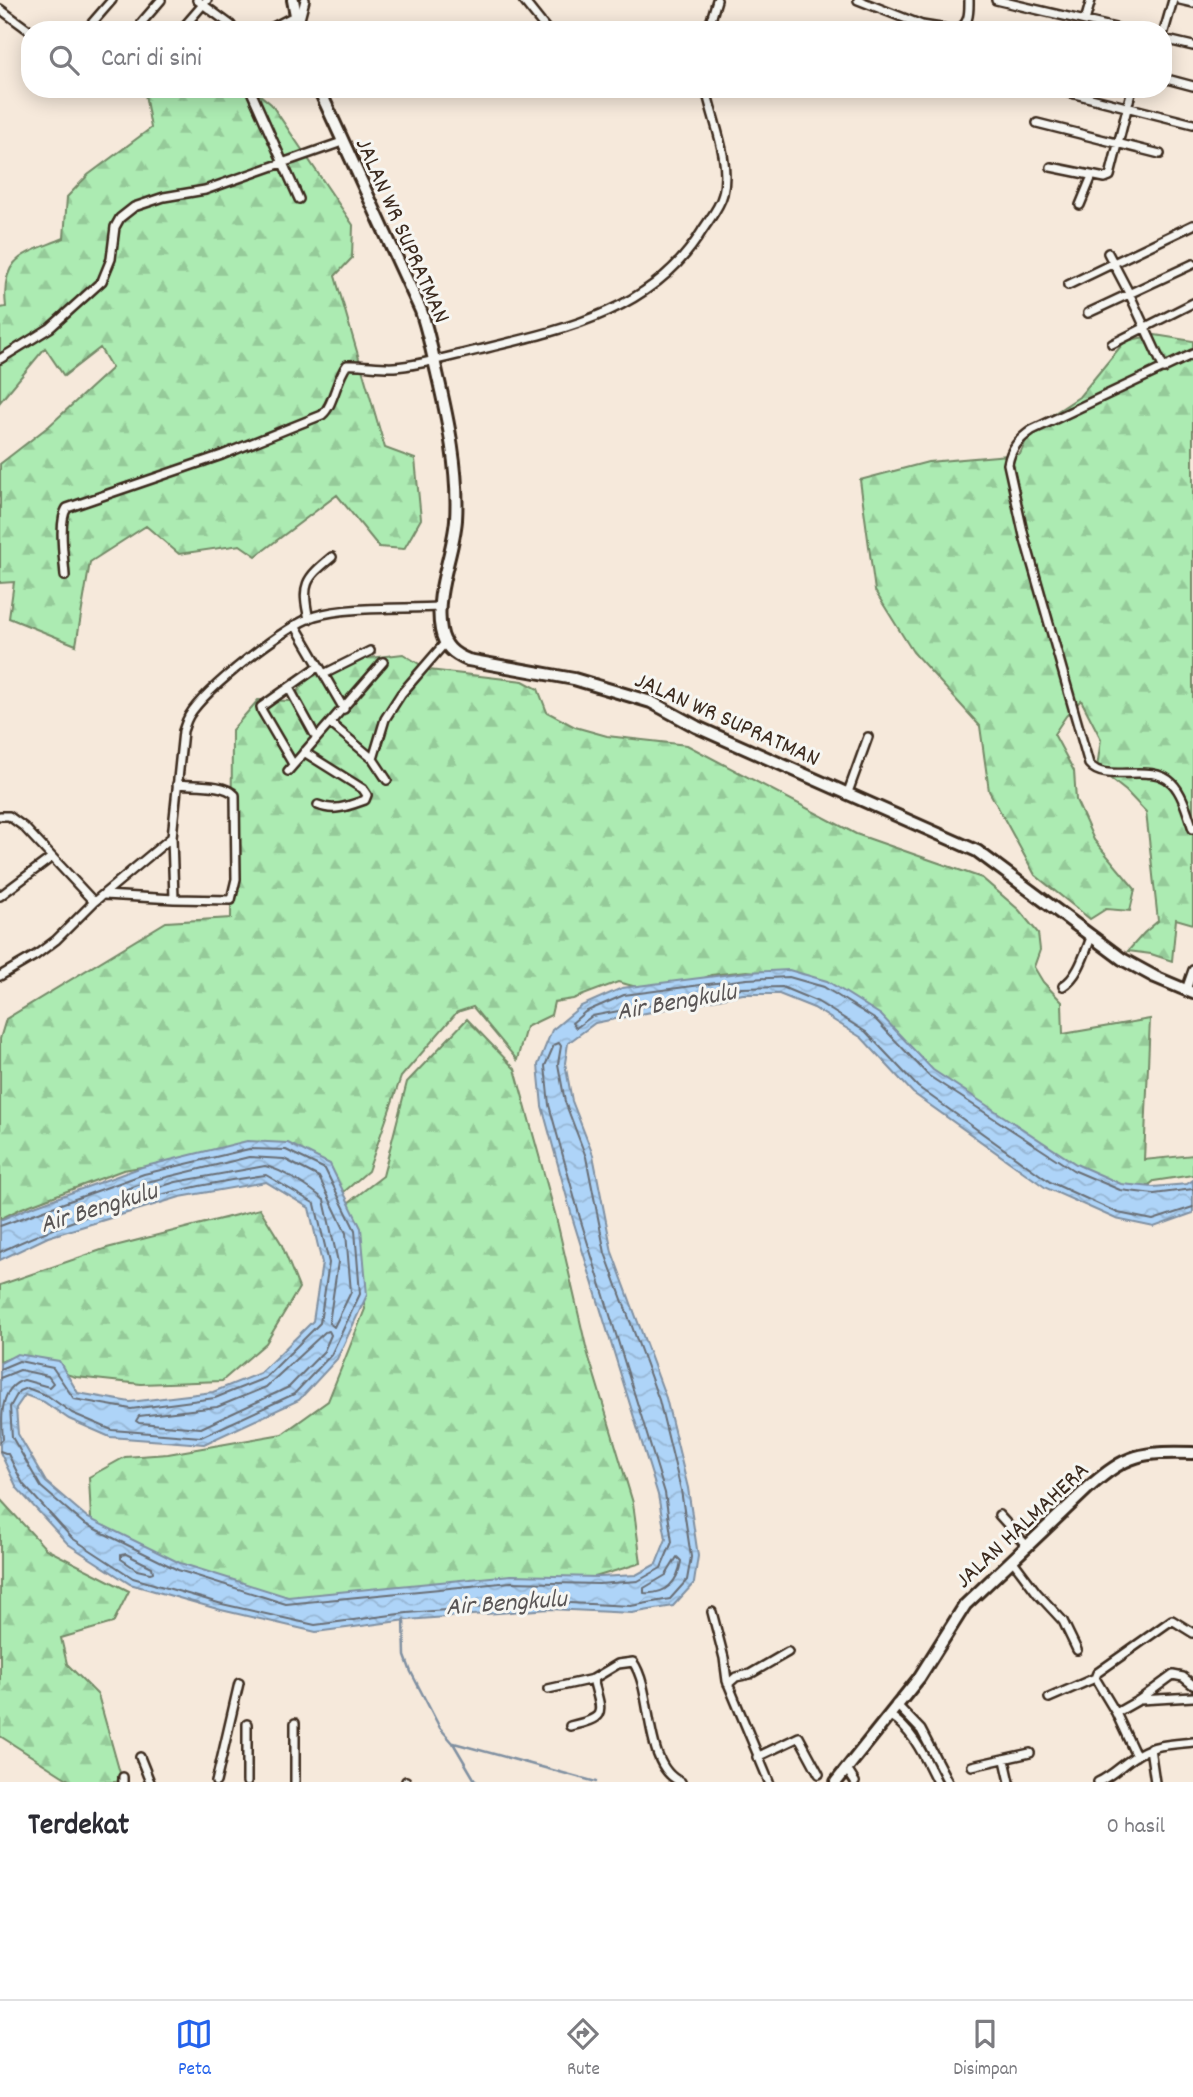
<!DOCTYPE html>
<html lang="id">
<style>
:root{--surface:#fff;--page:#f2f2f3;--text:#2b2b33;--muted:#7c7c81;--line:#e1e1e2;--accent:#2563eb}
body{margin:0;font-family:Dekko,sans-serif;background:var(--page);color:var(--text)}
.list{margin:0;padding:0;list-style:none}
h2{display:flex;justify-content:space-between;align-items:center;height:91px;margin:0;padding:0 28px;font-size:30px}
h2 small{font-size:23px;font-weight:400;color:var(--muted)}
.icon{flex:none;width:38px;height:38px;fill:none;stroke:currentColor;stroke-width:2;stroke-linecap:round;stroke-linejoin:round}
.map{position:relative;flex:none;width:1193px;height:1782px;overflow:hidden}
.search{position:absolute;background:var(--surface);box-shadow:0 4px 18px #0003;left:21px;right:21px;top:21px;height:77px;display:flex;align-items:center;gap:18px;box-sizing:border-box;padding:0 24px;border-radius:28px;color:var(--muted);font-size:26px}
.sheet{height:217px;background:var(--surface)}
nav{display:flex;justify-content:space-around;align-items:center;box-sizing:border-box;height:98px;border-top:2px solid var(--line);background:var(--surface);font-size:19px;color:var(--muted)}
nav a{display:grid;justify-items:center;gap:4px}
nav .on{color:var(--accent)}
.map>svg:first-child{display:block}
</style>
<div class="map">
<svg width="1193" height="1782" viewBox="0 0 1193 1782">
<defs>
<pattern id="forest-firs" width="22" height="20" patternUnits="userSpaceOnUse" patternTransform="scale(1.75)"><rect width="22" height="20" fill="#acebb2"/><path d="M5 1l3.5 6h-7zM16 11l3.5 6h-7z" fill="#95ca99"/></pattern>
<pattern id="water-waves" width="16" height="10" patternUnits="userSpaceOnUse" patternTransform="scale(1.75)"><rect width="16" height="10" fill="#aed4f8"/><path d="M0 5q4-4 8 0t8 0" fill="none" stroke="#97b6d4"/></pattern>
</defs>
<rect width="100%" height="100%" fill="#f6e9db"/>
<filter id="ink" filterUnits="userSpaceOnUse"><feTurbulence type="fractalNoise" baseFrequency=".0143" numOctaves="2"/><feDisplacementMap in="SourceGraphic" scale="14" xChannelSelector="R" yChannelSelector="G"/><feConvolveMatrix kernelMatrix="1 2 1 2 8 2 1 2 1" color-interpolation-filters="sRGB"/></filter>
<g filter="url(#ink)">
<path fill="url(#forest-firs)" stroke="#748a68" stroke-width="2" d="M 152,89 L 253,89 L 271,104 L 353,225 L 352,258 L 335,276 L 385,448 L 415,459 L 421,519 L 404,549 L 379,547 L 337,495 L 256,556 L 240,545 L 179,554 L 146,526 L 90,562 L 76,645 L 9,618 L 14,582 L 0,583 L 0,464 L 49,426 L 112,368 L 100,348 L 64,376 L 45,348 L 0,402 L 0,308 L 6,307 C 0,255 26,254 64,238 L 67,197 L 88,175 L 151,128 L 145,94 Z
M 1155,335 L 1193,341 L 1193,924 L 1176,919 L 1172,961 L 1151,954 L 1128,951 L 1144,933 L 1158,921 L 1146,812 L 1126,791 L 1097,768 L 1101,739 L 1081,700 L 1066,716 L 1054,734 L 1074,771 L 1076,800 L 1094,840 L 1135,889 L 1130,911 L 1106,909 L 1090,919 L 1035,875 L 989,791 L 980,726 L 913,652 L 875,591 L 860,480 L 928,462 L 1020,454 L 1032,428 L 1079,397 L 1125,341 Z
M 403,654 L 429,670 L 523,681 L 538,689 L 547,712 L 575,727 L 607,736 L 687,745 L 856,834 L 982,878 L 1019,910 L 1038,933 L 1040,950 L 1034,967 L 1043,982 L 1062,1002 L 1063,1034 L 1150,1019 L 1144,1160 L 1193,1155 L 1193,1175 L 1154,1181 L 1134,1197 L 1100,1184 L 773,974 L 747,971 L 711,975 L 667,995 L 618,982 L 573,999 L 554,1002 L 551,1015 L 526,1027 L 517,1060 L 473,1007 L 457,1012 L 401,1077 L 368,1171 L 338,1197 L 251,1149 L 123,1170 L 22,1208 L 0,1219 L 0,1039 L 6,1019 L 166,922 L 231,918 L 232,730 L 258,700 L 290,701 L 314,671 L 369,658 Z
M 467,1019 L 515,1069 L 556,1217 L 587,1351 L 633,1503 L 641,1563 L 585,1580 L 313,1604 L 206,1577 L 121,1542 L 91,1519 L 89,1477 L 125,1457 L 168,1454 L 282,1434 L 328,1401 L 365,1309 L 348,1203 L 383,1176 L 407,1082 Z
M 260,1209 L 281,1243 L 299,1288 L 266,1343 L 222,1381 L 141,1384 L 76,1377 L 10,1358 L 0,1362 L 0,1285 L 107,1248 Z
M 0,1499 L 46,1549 L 129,1591 L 113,1623 L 61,1638 L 67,1664 L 98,1695 L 120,1773 L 117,1782 L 72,1782 L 0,1736 Z"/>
<path fill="url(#water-waves)" stroke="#8090a1" stroke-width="2" d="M 789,970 L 827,981 L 881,1015 L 933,1070 L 1076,1164 L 1121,1184 L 1153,1187 L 1187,1184 L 1193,1180 L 1193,1213 L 1154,1227 L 1116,1219 L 1046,1188 L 913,1093 L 862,1038 L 814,1008 L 779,994 L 743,994 L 595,1023 L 568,1043 L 565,1063 L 572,1101 L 593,1155 L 612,1252 L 666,1398 L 688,1488 L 698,1556 L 694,1583 L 673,1606 L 632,1613 L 550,1609 L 407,1620 L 316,1632 L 221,1610 L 130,1584 L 68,1544 L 17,1488 L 0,1452 L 0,1363 L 17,1354 L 59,1361 L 78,1393 L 130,1402 L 213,1392 L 260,1373 L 313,1321 L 322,1263 L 309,1208 L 266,1182 L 180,1197 L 48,1237 L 0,1260 L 0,1220 L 26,1209 L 142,1167 L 247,1141 L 288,1143 L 330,1164 L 361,1228 L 367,1295 L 337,1359 L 299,1400 L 204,1444 L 110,1437 L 69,1419 L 44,1402 L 25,1395 L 16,1408 L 18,1434 L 46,1482 L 88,1518 L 180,1563 L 288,1597 L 511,1575 L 599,1577 L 636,1575 L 656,1564 L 666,1539 L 658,1495 L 573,1220 L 542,1106 L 538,1065 L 552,1030 L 581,1006 L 622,988 L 747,972 Z"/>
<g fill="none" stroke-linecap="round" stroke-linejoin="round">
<path stroke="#696e75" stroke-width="2" d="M 249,1157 L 284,1159 L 319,1177 L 346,1233 L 351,1292 L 334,1327 L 329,1323 L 338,1262 L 324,1200 C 313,1189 280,1169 265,1166 L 176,1182 L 123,1198 L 119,1195 L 121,1191 L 147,1182 Z
M 1193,1189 L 1154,1194 L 1120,1190 L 1073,1170 L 929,1076 L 876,1020 L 824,987 L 789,977 L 747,979 L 624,995 L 585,1012 L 572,1023 L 576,1028 L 592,1016 L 741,988 L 782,987 L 818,1002 L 866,1032 L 918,1087 L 1050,1182 L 1118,1213 L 1153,1220 L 1193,1207
M 0,1226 L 144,1174 L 249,1149 L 286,1150 L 325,1169 L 355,1230 L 360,1294 L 331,1355 L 294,1394 L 201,1437 L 112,1430 L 72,1413 L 48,1396 L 27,1388 L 19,1391 L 10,1407 L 12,1437 L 41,1487 L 83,1523 L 178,1570 L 286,1604 L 511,1582 L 599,1584 L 638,1581 L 661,1568 L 672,1542 L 665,1493 L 580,1218 L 549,1105 L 545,1066 L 554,1045 L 559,1043 L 561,1046 L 558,1064 L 565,1102 L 586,1157 L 605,1253 L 659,1400 L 681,1490 L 691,1557 L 687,1580 L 670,1599 L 631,1606 L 549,1602 L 407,1613 L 315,1625 L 222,1604 L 133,1578 L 72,1538 L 23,1484 L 8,1454 L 0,1451
M 0,1252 C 80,1213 178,1186 266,1175 L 315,1204 L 329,1263 L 320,1323 L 265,1378 L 215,1398 L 131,1409 L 74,1399 L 53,1368 L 19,1361 L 0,1369
M 325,1332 L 329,1331 L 331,1335 L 324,1351 L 289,1387 L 201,1428 L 139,1423 L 136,1421 L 139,1416 L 217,1407 L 266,1387 Z
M 0,1378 L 20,1370 L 48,1376 L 53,1383 L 49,1387 L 24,1380 C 0,1387 1,1417 3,1439 L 0,1442
M 126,1554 L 152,1567 L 153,1572 L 150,1573 L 137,1570 L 121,1559 L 121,1555 Z
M 677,1557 L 681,1561 C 678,1582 666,1595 644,1593 L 644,1588 L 666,1575 Z"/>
<path stroke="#8090a1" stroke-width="2.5" d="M 404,1619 L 405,1656 L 411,1672 L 440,1728 L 453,1743 L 476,1782
M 454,1743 L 596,1782"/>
<g stroke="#3b2a1e" stroke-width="12">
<path id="minor" d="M 197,0 L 231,25
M 523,0 L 547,30
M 858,0 L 922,25 L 953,30
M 996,0 L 1124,30
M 1180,0 L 1193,3
M 0,9 L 30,31
M 1085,21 L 1091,0
M 142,22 L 161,0
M 299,23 L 305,0
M 86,30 L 112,0
M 181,30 L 207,0
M 267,30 L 296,15
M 708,30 L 717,0
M 956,30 C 970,25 969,12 969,0
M 1163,35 L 1173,0
M 1163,39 L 1193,46
M 1163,78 L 1193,86
M 250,89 L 299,199
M 1059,90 L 1193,124
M 1037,123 L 1160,154
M 1051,167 L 1105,178 L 1110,176 L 1132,89
M 1080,205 L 1092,176
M 1108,253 L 1129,293 L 1164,369
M 1068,285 L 1193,225
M 1088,313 L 1193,264
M 1112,344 L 1193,303
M 1193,354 L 1032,430 C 1019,439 1011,448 1008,464 L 1024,536 L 1089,764 C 1106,785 1150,761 1172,783 C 1183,794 1188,815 1193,829
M 0,359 L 50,328 L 102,281 L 111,259 L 115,227 L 120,218 L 134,207 L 164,197 L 205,190 L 342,142
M 65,576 C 64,559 58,521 67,508 L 222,455 L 322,415 C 334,405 336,379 347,365 C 362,364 379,368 394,367 C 423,365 451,356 478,350 C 563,330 654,311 702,231 C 709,220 720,207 723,194 C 731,160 713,122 706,89
M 309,619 C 301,585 305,579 332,557
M 295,625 L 344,709
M 324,674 L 370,651
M 289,688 L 316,737
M 330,723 L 373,759 L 387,780
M 304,752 L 363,789 L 367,795 L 365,800 C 348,806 334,812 318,805
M 373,759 L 385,719 L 401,694 L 445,643
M 293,764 L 262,711 L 261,707 L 319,666
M 288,771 L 383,662
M 847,795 L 868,737
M 0,816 L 9,816 L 24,827 L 94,902
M 104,895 L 174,899 L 172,837
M 0,896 L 52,857
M 174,899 L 231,900 L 236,879 L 235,795 C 224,783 194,786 177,784
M 0,976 L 36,955 L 56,940 L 94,902 L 172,837 L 183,731 C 185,726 186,721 189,716 C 205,689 286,625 315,616 C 347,606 404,609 439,607
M 1063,986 C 1079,976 1085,952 1092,935
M 1186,990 L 1193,970
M 999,1515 L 1028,1547
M 1013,1561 L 1037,1593 L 1063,1621 L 1077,1650
M 712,1612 L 724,1658 L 727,1681 L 769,1782
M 1193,1633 L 1172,1620 L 1097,1673 L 1095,1678 L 1116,1713 L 1139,1700 L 1173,1675 L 1183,1677 L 1193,1685
M 728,1684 L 736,1677 L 750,1674 L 788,1652
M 548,1689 L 593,1679 L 618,1664 L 633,1662 C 654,1692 643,1766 681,1782
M 1049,1698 L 1095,1678
M 1140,1700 L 1193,1697
M 896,1704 L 921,1730 L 948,1782
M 1116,1713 L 1136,1756
M 889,1715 C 913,1730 924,1756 937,1782
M 295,1723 L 295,1782
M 570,1726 C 608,1717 602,1714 593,1679
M 1150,1748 L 1155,1782
M 140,1757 L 150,1782
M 757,1757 L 799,1737 L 819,1774
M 1005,1760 L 1010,1782
M 972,1766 L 1030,1753
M 846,1768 L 855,1782
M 123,1777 L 123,1782
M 216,1782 L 239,1683
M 247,1782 L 247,1724
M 406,1782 L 406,1781
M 1098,1782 C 1114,1775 1124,1762 1139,1754 C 1155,1744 1175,1744 1193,1742"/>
</g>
<g stroke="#3b2a1e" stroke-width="16">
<path id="primary" d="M 836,1782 L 919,1678 L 965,1605 L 1088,1488 C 1128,1453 1141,1452 1193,1453"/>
</g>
<g stroke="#3b2a1e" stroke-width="16">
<path id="trunk" d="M 293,0 L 299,30
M 319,89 L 421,311 C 428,331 432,352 437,373 C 448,420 459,471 456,520 C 453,556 434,593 441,630 C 444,646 453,654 468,660 L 574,679 L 651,702 L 697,727 L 977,851 L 1122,959 L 1155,977 L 1193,993"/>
</g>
<use href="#minor" stroke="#f6f6f2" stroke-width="7"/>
<use href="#primary" stroke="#f6f6f2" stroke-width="10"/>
<use href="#trunk" stroke="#f6f6f2" stroke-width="10"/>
</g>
</g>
<g text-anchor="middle" stroke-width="6" stroke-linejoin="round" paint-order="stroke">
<g font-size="24" fill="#3b2a1e" stroke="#f6f6f2">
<text transform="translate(404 230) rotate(66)" y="8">JALAN WR SUPRATMAN</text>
<text transform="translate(728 718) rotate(24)" y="8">JALAN WR SUPRATMAN</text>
<text transform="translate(1021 1524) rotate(-43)" y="8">JALAN HALMAHERA</text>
</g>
<g font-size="26" font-style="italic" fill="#585454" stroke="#f6f6f2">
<text transform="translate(676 1000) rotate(-10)" y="9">Air Bengkulu</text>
<text transform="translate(98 1206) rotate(-17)" y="9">Air Bengkulu</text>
<text transform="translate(506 1601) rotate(-4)" y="9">Air Bengkulu</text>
</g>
</g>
</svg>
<div class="search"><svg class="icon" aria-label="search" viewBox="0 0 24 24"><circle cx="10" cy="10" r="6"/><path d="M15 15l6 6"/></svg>Cari di sini</div>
</div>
<section class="sheet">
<h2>Terdekat<small>0 hasil</small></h2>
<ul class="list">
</ul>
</section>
<nav>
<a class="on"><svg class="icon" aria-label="map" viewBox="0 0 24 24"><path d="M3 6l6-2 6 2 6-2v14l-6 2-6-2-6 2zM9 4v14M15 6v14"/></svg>Peta</a>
<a><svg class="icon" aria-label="directions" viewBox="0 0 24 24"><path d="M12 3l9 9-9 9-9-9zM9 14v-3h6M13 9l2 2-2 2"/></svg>Rute</a>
<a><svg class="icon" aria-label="saved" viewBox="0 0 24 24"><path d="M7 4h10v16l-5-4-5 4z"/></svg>Disimpan</a>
</nav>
